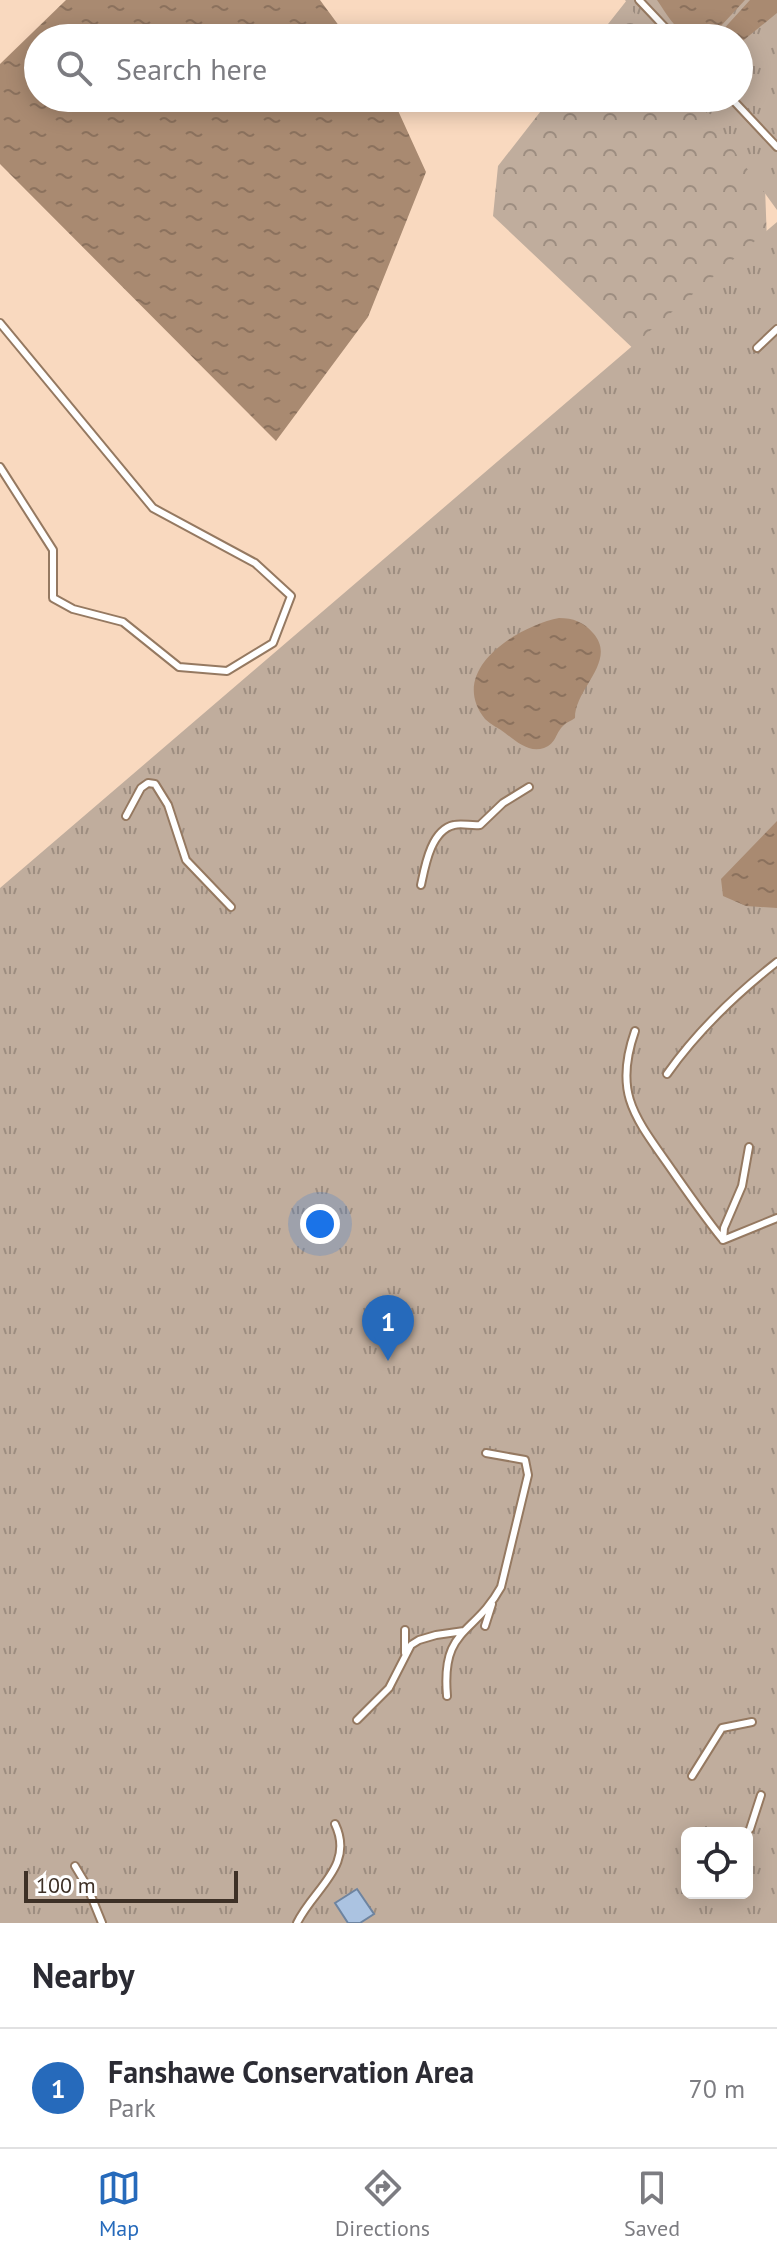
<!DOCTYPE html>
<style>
:root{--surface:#fff;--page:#f7f7f7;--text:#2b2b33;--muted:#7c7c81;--line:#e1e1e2;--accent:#266abb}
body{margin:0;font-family:"PT Sans",sans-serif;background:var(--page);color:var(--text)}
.controls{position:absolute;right:24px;bottom:24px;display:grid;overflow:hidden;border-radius:12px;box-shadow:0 4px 20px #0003}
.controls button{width:72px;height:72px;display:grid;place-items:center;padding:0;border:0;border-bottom:2px solid var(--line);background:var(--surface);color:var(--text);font:40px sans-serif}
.scale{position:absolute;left:24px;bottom:20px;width:214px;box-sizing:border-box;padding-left:8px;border:4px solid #3d3026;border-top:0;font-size:22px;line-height:28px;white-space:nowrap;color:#3d3026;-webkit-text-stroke:6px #fff;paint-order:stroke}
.you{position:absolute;left:320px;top:1224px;width:28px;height:28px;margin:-20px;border:6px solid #fff;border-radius:50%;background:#1a73e8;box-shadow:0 0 0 12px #1a73e833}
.badge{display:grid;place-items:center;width:52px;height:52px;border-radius:50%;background:var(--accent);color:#fff;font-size:26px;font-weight:700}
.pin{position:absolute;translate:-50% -66px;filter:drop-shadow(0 2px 4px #0008)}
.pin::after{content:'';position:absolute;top:42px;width:28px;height:24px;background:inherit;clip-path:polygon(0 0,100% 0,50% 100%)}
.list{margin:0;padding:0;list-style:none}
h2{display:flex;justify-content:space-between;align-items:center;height:104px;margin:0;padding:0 32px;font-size:34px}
h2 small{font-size:26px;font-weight:400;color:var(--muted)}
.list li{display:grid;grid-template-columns:52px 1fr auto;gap:24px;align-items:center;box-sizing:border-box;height:120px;padding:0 32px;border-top:2px solid var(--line)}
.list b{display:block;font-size:30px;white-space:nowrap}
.list p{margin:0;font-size:26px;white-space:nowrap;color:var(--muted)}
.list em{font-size:26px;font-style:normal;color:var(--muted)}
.icon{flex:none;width:44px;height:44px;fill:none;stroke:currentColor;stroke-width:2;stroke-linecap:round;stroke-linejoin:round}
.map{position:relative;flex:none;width:777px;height:1923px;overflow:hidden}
.search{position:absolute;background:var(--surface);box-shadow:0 4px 20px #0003;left:24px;right:24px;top:24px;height:88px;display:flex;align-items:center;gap:20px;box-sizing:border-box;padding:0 28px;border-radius:44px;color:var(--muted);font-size:30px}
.sheet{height:224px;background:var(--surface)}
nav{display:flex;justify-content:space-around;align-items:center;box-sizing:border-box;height:112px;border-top:2px solid var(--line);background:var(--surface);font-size:22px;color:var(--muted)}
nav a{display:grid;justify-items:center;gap:4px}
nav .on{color:var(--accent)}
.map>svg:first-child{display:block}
</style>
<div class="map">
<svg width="777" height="1923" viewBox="0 0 777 1923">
<defs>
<pattern id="forest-crowns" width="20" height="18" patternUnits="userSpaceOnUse" patternTransform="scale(2)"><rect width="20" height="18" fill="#c0ad9d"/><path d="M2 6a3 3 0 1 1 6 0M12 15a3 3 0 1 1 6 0" fill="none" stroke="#9d8d80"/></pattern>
<pattern id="park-tufts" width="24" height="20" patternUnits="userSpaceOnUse" patternTransform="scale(2)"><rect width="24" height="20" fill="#c0ad9d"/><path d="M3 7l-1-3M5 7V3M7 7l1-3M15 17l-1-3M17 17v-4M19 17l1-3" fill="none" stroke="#9d8d80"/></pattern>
<pattern id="water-ripples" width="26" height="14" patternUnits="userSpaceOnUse" patternTransform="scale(2)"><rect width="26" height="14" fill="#a98a71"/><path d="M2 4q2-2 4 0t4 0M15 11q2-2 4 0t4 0" fill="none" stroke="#8b715d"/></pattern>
</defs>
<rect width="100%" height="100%" fill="#f9d9bf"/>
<path fill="url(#forest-crowns)" d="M 627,0 L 656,38 L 597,38 Z
M 551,98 L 699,98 L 765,187 L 767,242 L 640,355 L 493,216 L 498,166 Z"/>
<path fill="url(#park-tufts)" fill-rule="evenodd" d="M 625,0 L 777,0 L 777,210 L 696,98 L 739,98 L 739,38 L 652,38 Z
M 777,222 L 777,1923 L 0,1923 L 0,888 ZM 687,1833 L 747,1833 L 747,1893 L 687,1893 Z"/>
<path fill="url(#water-ripples)" d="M 66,0 L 320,0 L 348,38 L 38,38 L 38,98 L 391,98 L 395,104 L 426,172 L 368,317 L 276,441 L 0,164 L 0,64 Z
M 657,0 L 745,0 L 720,27 L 715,38 C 679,38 676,28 657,0 Z
M 750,0 L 777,0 L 777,13 L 739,44 L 739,38 L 721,38 L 720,33 Z
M 559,618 C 573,618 584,622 593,633 C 618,661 575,688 575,718 C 571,721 567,722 564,725 C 555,733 557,743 544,748 C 529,753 517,742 505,733 C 499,728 491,725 485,719 C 446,670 518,626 559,618 Z
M 777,821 L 777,908 L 746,906 L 723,896 L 721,879 Z"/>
<path fill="#abc3e1" stroke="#6e84a0" stroke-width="2" d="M 357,1889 L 374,1914 L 360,1923 L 348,1923 L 335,1903 Z"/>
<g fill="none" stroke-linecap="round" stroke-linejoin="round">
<g stroke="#957961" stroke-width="10">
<path id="lane" d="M 639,0 L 675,38
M 731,98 L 777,147
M 0,323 L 153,508 L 255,563 L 291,596 L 273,643 L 227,671 L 179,667 L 123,622 L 73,609 L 53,598 L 53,550 L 0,467
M 757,348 L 777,329
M 126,816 L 141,788 L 148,783 L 155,784 L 168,805 L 186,860 L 231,907
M 421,885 C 425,866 431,830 454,825 C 462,823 471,826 480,825 L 503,803 L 529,787
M 635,1031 C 614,1091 633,1115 667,1163 C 685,1189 703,1215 723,1240 L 777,1218
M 667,1074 C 698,1030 735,995 777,962
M 723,1240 L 724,1228 L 742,1186 L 749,1147
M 485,1626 L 492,1604
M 405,1630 L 405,1653
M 447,1696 C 441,1627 474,1636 501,1587 L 528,1475 L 525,1460 L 486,1453
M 357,1720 L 389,1688 L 411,1645 L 419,1640 L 436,1635 L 464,1631
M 692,1776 L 722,1728 L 752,1722
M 750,1829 L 761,1795
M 75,1866 L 87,1886 L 102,1923
M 297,1923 C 314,1888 355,1866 335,1824"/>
</g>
<use href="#lane" stroke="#fff" stroke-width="6"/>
</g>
</svg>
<div class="controls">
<button><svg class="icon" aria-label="locate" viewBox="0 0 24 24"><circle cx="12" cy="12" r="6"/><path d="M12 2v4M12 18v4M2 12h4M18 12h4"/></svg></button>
</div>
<div class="scale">100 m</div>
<div class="you"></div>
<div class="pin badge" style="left:388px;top:1361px">1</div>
<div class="search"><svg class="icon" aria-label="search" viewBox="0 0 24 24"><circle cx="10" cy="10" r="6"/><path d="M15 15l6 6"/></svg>Search here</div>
</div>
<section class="sheet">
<h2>Nearby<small></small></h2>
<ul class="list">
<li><span class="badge">1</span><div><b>Fanshawe Conservation Area</b><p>Park</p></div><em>70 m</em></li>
</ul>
</section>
<nav>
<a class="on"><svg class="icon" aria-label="map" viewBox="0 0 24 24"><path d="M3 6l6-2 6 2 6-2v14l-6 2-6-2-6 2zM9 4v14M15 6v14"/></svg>Map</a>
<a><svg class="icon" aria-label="directions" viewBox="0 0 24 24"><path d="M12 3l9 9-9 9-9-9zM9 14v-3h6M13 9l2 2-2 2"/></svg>Directions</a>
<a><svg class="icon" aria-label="saved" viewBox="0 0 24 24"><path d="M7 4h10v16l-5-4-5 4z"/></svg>Saved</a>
</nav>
